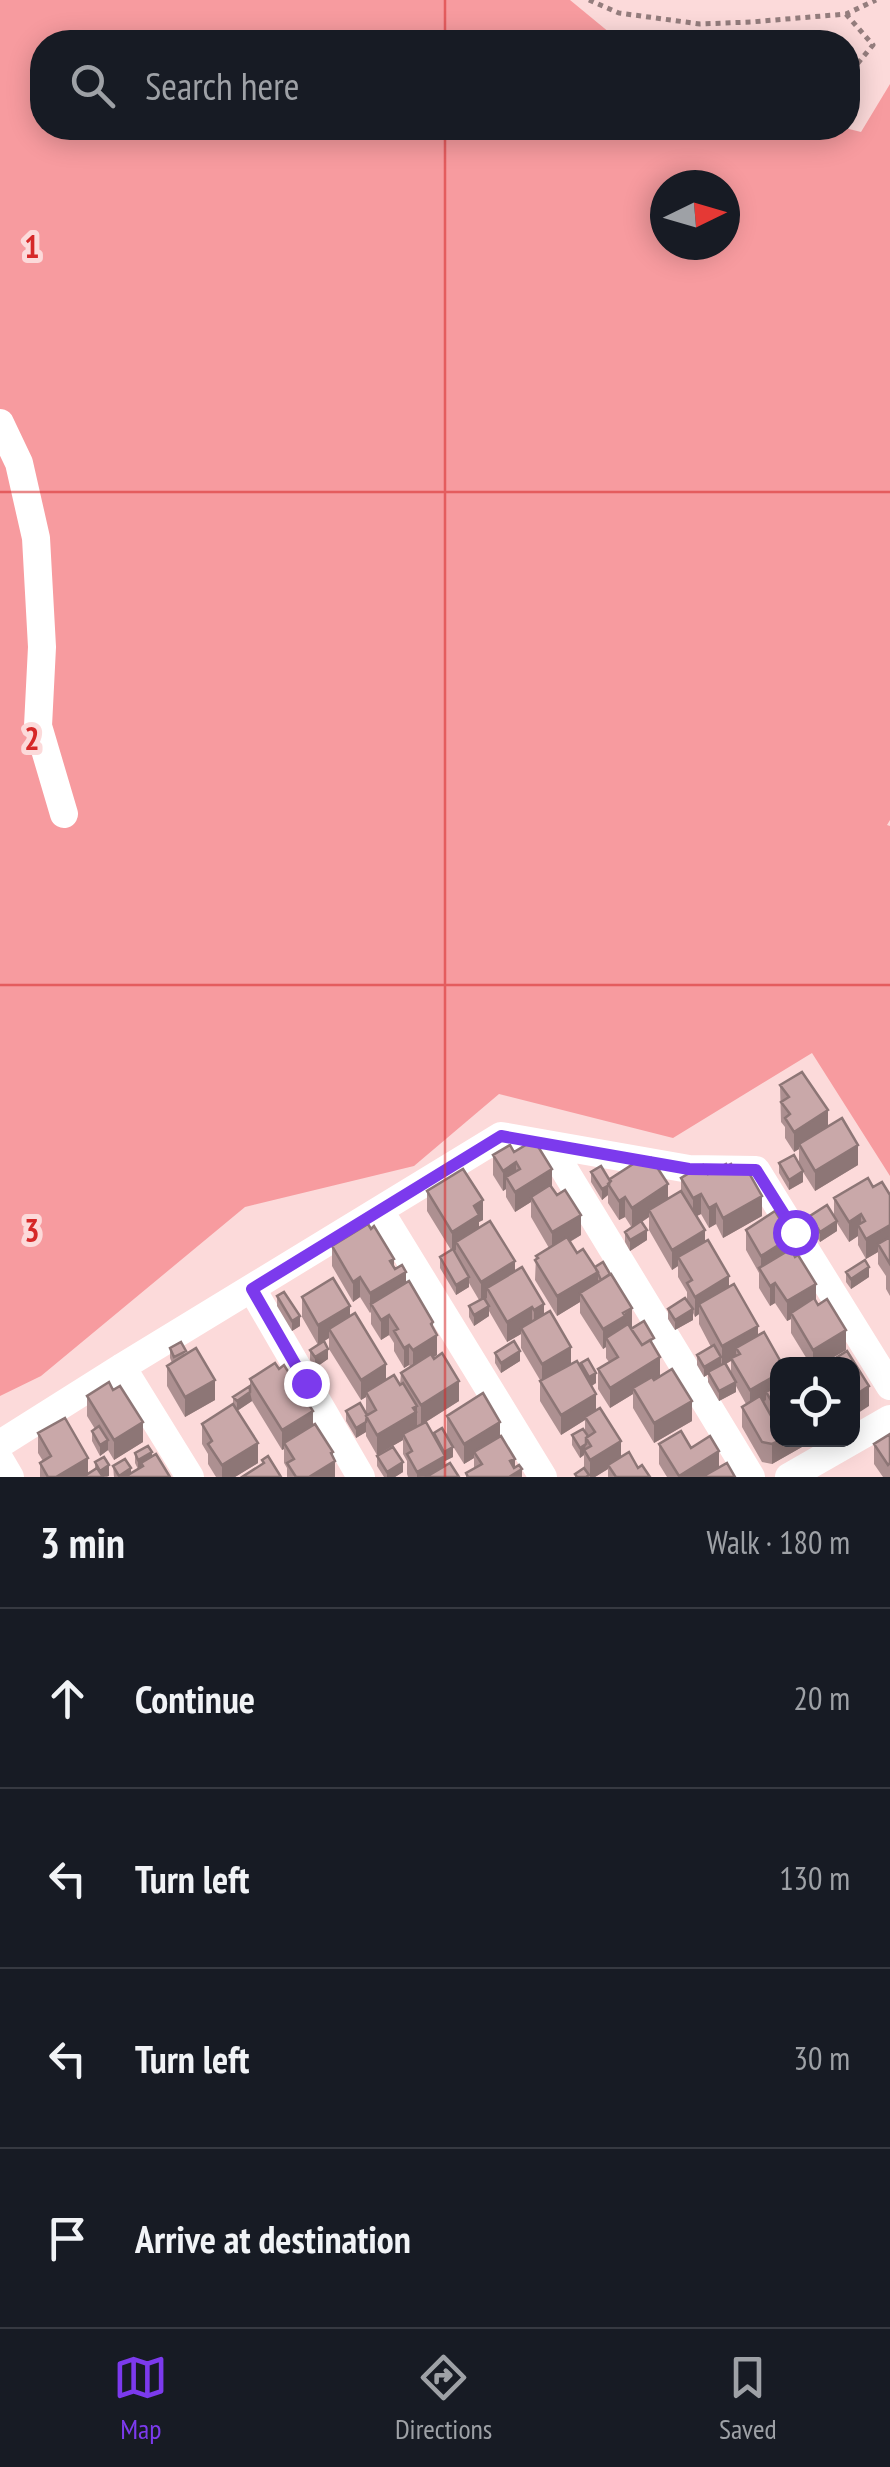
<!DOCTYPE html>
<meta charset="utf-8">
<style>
:root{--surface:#171b24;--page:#242831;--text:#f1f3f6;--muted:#9ea1a6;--line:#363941;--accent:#7c3aed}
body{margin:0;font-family:"PT Sans Narrow",sans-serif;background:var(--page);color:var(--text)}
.controls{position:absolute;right:30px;bottom:30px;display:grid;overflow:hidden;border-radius:20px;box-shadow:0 5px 25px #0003}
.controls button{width:90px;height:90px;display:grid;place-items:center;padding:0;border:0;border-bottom:2px solid var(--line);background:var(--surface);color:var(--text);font:50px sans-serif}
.compass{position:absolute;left:650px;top:170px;width:90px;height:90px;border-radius:50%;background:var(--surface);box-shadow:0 5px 25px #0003;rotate:85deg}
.stop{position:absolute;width:30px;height:30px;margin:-22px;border:8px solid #7c3aed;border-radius:50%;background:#fff}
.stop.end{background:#7c3aed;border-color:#fff;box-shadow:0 2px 10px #0008}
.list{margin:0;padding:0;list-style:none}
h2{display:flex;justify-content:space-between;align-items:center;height:130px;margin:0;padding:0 40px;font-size:42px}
h2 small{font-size:32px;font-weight:400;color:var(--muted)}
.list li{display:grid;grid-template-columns:65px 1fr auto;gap:30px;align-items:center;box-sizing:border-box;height:180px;padding:0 40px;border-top:2px solid var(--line)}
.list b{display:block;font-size:38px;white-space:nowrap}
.list em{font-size:32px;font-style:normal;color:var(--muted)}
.icon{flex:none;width:55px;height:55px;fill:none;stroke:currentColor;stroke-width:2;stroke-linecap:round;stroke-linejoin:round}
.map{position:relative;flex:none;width:890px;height:1477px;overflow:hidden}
.search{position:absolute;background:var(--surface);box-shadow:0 5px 25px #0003;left:30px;right:30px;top:30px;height:110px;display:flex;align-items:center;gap:25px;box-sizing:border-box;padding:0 35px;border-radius:40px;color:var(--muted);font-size:38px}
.sheet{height:850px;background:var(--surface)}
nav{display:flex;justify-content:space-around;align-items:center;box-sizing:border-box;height:140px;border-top:2px solid var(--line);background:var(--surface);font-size:28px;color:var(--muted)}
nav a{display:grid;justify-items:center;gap:5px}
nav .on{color:var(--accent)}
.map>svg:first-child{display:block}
</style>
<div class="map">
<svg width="890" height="1477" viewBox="0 0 890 1477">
<rect width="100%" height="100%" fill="#fcdada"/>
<path fill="#f79b9f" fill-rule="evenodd" d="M 0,0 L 570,0 L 621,42 L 42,42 L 42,128 L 845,128 L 861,132 L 890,84 L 890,820 L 887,825 L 890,826 L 890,1176 L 812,1053 L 673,1138 L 499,1094 L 414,1166 L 245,1207 L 41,1376 L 0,1396 ZM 665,185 L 725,185 L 725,245 L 665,245 Z"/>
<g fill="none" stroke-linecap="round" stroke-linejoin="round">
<path stroke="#947d7d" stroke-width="5" stroke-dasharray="5 5" stroke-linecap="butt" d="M 589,0 L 619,13 L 700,24 L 751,22 L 846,14 L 876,0
M 846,14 L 873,45 L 848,75"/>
<path stroke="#fff" stroke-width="28" d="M 0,423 L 19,463 L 36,538 L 42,647 L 38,726 L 64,814
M 550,1146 L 751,1477
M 380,1211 L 543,1477
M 252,1289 L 361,1477
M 122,1367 L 190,1477
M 0,1444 L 122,1367 L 501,1136 L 689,1169 L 756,1170 L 890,1386
M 0,1460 L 10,1477
M 789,1477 L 890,1419"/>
</g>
<path fill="#ad9091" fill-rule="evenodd" d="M 780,1085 L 828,1127 L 858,1165 L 815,1191 L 803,1172 L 803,1182 L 789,1190 L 779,1173 L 779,1163 L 799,1163 L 799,1149 L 794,1152 L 785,1138 L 785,1127 L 781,1122 Z
M 514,1152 L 552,1188 L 581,1235 L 570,1242 L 577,1253 L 583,1249 L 632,1328 L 654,1346 L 660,1377 L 692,1421 L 654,1443 L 633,1408 L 633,1394 L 610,1408 L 598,1389 L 598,1369 L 609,1362 L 606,1358 L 606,1347 L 603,1349 L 580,1313 L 580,1302 L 557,1316 L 535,1280 L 536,1256 L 549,1248 L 531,1217 L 531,1202 L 515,1212 L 506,1197 L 506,1189 L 503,1191 L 493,1175 L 493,1155 Z
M 591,1172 L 610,1181 L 668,1198 L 681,1191 L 681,1178 L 708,1174 L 762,1216 L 723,1238 L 716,1224 L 709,1228 L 701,1214 L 696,1216 L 705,1242 L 729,1287 L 758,1336 L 778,1364 L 778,1440 L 809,1440 L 809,1443 L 772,1464 L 762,1462 L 742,1427 L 742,1407 L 746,1404 L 736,1386 L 736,1392 L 719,1401 L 708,1382 L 708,1374 L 704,1377 L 697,1365 L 697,1355 L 711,1347 L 699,1324 L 699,1314 L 695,1317 L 693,1313 L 693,1320 L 675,1330 L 668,1319 L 668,1309 L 687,1300 L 687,1292 L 678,1277 L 678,1266 L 672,1270 L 649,1230 L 649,1217 L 642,1222 L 647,1240 L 630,1251 L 625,1242 L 625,1232 L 632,1228 L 625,1217 L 619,1220 L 608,1203 L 608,1195 L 602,1200 L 591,1182 ZM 731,1361 L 731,1374 L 726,1364 Z
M 873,1187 L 890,1195 L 890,1296 L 886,1289 L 886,1276 L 878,1264 L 878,1252 L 866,1259 L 858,1245 L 858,1236 L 849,1242 L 837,1223 L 837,1231 L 820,1242 L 810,1227 L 810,1216 L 834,1216 L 834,1198 Z
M 427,1191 L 483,1220 L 479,1222 L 479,1227 L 515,1271 L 544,1315 L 571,1364 L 581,1369 L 581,1363 L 596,1383 L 592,1386 L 596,1410 L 621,1457 L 650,1477 L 608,1477 L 608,1469 L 595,1477 L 575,1477 L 575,1474 L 584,1468 L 584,1455 L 580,1458 L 572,1445 L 572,1435 L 585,1432 L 585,1420 L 561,1435 L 540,1401 L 540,1380 L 521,1348 L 521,1334 L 507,1342 L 489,1311 L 489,1316 L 474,1326 L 469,1317 L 469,1306 L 479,1300 L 469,1283 L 469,1287 L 456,1295 L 440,1268 L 440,1257 L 451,1250 L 427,1211 Z
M 746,1230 L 791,1250 L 816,1301 L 846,1350 L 822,1364 L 810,1364 L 791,1333 L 791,1319 L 787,1321 L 775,1303 L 770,1306 L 759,1288 L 759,1273 L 746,1250 Z
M 332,1246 L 394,1268 L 406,1283 L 433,1328 L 437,1355 L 433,1358 L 459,1401 L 426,1422 L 434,1436 L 447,1436 L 447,1416 L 500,1436 L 515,1467 L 522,1477 L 466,1477 L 466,1473 L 474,1468 L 474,1458 L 464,1464 L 449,1440 L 453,1457 L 445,1461 L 445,1466 L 459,1477 L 408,1477 L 407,1474 L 407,1461 L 403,1454 L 403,1440 L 377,1455 L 366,1436 L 366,1432 L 356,1438 L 346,1421 L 346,1411 L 366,1412 L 366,1397 L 361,1400 L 329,1349 L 329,1338 L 324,1341 L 328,1359 L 315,1368 L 310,1360 L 310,1350 L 318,1345 L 302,1317 L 302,1297 L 350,1316 L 386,1380 L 400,1385 L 401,1373 L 411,1367 L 409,1365 L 404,1368 L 394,1351 L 394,1343 L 389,1335 L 381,1340 L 371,1324 L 371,1312 L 370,1313 L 360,1297 L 353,1302 L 332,1266 Z
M 846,1272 L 869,1277 L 851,1289 L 846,1282 Z
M 277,1296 L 300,1326 L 292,1331 L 277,1306 Z
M 170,1348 L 186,1354 L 215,1400 L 185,1417 L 167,1386 L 167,1366 L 172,1363 L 170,1358 Z
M 495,1353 L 520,1361 L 501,1373 L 495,1363 Z
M 250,1379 L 313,1425 L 333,1457 L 335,1477 L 287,1477 L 287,1468 L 284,1463 L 284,1449 L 282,1450 L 252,1401 L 237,1411 L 258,1463 L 235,1477 L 216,1477 L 208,1464 L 208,1454 L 202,1444 L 202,1424 L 233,1405 L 233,1397 L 250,1386 Z
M 87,1396 L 143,1442 L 114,1460 L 108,1450 L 100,1456 L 92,1441 L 92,1431 L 95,1429 L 87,1416 Z
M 38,1433 L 88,1474 L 95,1470 L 95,1462 L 109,1476 L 107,1477 L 40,1477 L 40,1463 L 43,1461 L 38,1453 Z
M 890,1434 L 890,1477 L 883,1477 L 874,1464 L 874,1444 Z
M 659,1444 L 691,1448 L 735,1477 L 667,1477 L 659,1464 Z
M 135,1453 L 152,1457 L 170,1477 L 114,1477 L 113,1466 L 131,1473 L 138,1469 L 135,1463 Z
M 377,1456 L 403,1472 L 395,1477 L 384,1477 L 377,1466 Z"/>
<path fill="#8d7676" d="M 828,1110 L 828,1130 L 799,1144 L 799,1149 L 794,1152 L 794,1132 Z
M 858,1145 L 858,1165 L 815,1191 L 815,1171 Z
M 516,1162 L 516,1182 L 506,1177 L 506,1189 L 503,1191 L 503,1171 Z
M 552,1169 L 552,1189 L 531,1197 L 531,1202 L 515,1212 L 515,1192 Z
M 803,1171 L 803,1182 L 789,1190 L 789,1180 Z
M 668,1184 L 668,1204 L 649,1210 L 649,1217 L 632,1228 L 632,1208 Z
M 608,1185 L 608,1195 L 602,1200 L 602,1189 Z
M 701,1194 L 701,1214 L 693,1218 L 693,1198 Z
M 762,1196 L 762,1216 L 723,1238 L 723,1218 Z
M 625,1197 L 625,1217 L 619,1220 L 619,1201 Z
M 483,1200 L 483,1220 L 479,1222 L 479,1235 L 456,1242 L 456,1250 L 452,1252 L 452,1232 L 474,1206 Z
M 716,1204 L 716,1224 L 709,1228 L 709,1208 Z
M 861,1214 L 861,1230 L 858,1225 L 858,1236 L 849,1242 L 849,1222 Z
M 581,1215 L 581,1235 L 552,1252 L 552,1232 Z
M 837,1221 L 837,1231 L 820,1242 L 820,1232 Z
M 890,1225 L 890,1245 L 878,1244 L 878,1252 L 866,1259 L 866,1239 Z
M 647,1230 L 647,1240 L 630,1251 L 630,1240 Z
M 705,1230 L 705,1250 L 678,1257 L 678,1266 L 672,1270 L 672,1250 Z
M 791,1237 L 791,1257 L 761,1271 L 761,1256 Z
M 394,1259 L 394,1279 L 406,1272 L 406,1292 L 371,1304 L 370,1313 L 370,1293 L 390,1261 Z
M 515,1261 L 515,1281 L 487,1288 L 487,1298 L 481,1302 L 481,1282 Z
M 869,1267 L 869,1277 L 851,1289 L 851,1279 Z
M 598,1272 L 598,1292 L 580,1293 L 580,1302 L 557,1316 L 557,1296 Z
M 729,1276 L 729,1296 L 699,1304 L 699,1314 L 695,1317 L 695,1297 Z
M 360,1277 L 360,1297 L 353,1302 L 353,1282 Z
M 469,1277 L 469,1287 L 456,1295 L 456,1285 Z
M 775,1283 L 775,1303 L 770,1306 L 770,1286 Z
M 816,1284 L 816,1304 L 791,1313 L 791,1319 L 787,1321 L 787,1301 Z
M 544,1304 L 544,1324 L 534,1330 L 534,1310 Z
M 350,1306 L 350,1326 L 329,1329 L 329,1338 L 318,1345 L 318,1325 Z
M 489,1306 L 489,1316 L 474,1326 L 474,1315 Z
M 532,1307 L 532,1327 L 521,1328 L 521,1334 L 507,1342 L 507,1322 Z
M 632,1308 L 632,1328 L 606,1338 L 606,1347 L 603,1349 L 603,1329 Z
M 693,1309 L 693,1320 L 675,1330 L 675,1320 Z
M 389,1315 L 389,1335 L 381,1340 L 381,1320 Z
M 300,1316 L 300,1326 L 292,1331 L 292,1321 Z
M 433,1322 L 433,1337 L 437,1335 L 437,1355 L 413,1370 L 413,1350 Z
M 758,1326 L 758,1346 L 740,1354 L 736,1348 L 736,1358 L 722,1366 L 722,1346 Z
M 846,1330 L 846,1350 L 822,1364 L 813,1364 L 813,1350 Z
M 409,1345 L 409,1365 L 404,1368 L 404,1348 Z
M 571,1347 L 571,1367 L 542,1384 L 542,1364 Z
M 328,1349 L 328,1359 L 315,1368 L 315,1357 Z
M 520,1351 L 520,1361 L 501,1373 L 501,1363 Z
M 660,1357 L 660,1377 L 633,1388 L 633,1394 L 610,1408 L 610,1388 Z
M 721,1357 L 721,1367 L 704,1377 L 704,1367 Z
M 386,1364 L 386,1384 L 366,1392 L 366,1397 L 361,1400 L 361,1380 Z
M 596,1373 L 596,1383 L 589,1387 L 589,1377 Z
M 778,1374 L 778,1394 L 766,1392 L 766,1400 L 750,1410 L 750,1390 Z
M 215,1380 L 215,1400 L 185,1417 L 185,1397 Z
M 459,1381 L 459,1401 L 421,1425 L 421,1405 Z
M 736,1382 L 736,1392 L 719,1401 L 719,1391 Z
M 869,1386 L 869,1406 L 852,1417 L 852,1397 Z
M 250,1392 L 252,1401 L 237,1411 L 237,1401 Z
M 596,1394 L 596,1414 L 585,1417 L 585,1420 L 561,1435 L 561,1415 Z
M 692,1401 L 692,1421 L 654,1443 L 654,1423 Z
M 417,1406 L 417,1426 L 403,1434 L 403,1440 L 377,1455 L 377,1435 Z
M 313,1411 L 313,1431 L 284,1443 L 284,1449 L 282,1450 L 282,1430 Z
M 143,1422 L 143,1442 L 114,1460 L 114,1440 Z
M 366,1422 L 366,1432 L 356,1438 L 356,1428 Z
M 500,1422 L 500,1442 L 474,1452 L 474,1458 L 464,1464 L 464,1444 Z
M 108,1440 L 108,1450 L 100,1456 L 100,1445 Z
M 781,1440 L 809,1440 L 809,1443 L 772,1464 L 772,1444 Z
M 621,1441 L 621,1461 L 608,1465 L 608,1469 L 595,1477 L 590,1477 L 590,1460 Z
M 258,1443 L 258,1463 L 235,1477 L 222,1477 L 222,1465 Z
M 586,1444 L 584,1455 L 580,1458 L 580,1448 Z
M 453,1447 L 453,1457 L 445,1461 L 445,1476 L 417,1477 L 417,1472 L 444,1457 L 444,1452 Z
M 719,1451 L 719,1471 L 710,1477 L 679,1477 Z
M 152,1452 L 152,1462 L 141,1463 L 141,1468 L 138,1470 L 138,1460 Z
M 333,1452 L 333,1462 L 335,1461 L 335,1477 L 309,1477 Z
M 88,1458 L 88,1477 L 56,1477 Z
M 515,1459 L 515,1474 L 522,1469 L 522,1477 L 509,1477 L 510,1461 Z
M 403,1462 L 403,1472 L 395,1477 L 387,1477 L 387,1472 Z
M 109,1465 L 109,1476 L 100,1477 L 100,1471 Z
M 131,1468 L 131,1477 L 128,1475 L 128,1477 L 119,1477 Z"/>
<path fill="#c9a8a9" stroke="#8d7676" stroke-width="2.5" d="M 802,1072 L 828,1110 L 794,1132 L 785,1118 L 790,1114 L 781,1102 L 789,1097 L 780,1085 Z
M 842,1118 L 858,1145 L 815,1171 L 799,1144 Z
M 534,1140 L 552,1169 L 515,1192 L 506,1177 L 520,1169 L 516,1162 L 503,1171 L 493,1155 L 510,1145 L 514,1152 Z
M 794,1155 L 803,1171 L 789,1180 L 779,1163 Z
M 644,1157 L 647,1161 L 651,1158 L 668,1184 L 632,1208 L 625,1197 L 619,1201 L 608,1184 L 611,1181 L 610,1179 Z
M 726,1164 L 727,1166 L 731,1164 L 735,1171 L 745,1166 L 762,1196 L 723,1218 L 716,1204 L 709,1208 L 701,1194 L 693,1198 L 681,1178 L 703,1165 L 708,1174 Z
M 601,1166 L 610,1181 L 609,1185 L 602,1189 L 591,1172 Z
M 463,1169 L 483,1200 L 474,1206 L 479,1215 L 452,1232 L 427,1191 Z
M 868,1178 L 873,1187 L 882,1182 L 890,1195 L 890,1225 L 866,1239 L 858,1225 L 865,1221 L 861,1214 L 849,1222 L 834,1198 Z
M 550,1185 L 557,1195 L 565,1190 L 581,1215 L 552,1232 L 531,1197 Z
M 681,1191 L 705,1230 L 672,1250 L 649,1210 Z
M 827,1205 L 837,1221 L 820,1232 L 810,1216 Z
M 775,1211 L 791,1237 L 761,1256 L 746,1230 Z
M 490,1221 L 515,1261 L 481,1282 L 456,1242 Z
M 641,1221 L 647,1230 L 630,1240 L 625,1232 Z
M 368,1224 L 371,1229 L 374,1226 L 394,1259 L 390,1261 L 395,1269 L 402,1265 L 406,1272 L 370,1293 L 360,1277 L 353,1282 L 332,1246 Z
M 567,1237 L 577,1253 L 583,1249 L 598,1272 L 557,1296 L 535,1260 L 538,1258 L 536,1256 Z
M 890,1237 L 890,1264 L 878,1244 Z
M 708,1240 L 729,1276 L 695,1297 L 687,1283 L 692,1280 L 678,1257 Z
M 453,1249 L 469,1277 L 456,1285 L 440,1257 Z
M 791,1249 L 795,1257 L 798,1255 L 816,1284 L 787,1301 L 775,1283 L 770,1286 L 759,1268 Z
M 865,1260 L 869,1267 L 851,1279 L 846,1272 Z
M 603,1262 L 610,1274 L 601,1280 L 595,1267 Z
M 522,1267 L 544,1304 L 534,1310 L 532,1307 L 507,1322 L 487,1288 Z
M 611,1274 L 632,1308 L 623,1313 L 625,1316 L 603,1329 L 580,1293 Z
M 333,1278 L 350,1306 L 318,1325 L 302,1297 Z
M 409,1281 L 433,1322 L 431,1324 L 437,1335 L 413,1350 L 409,1345 L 404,1348 L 394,1331 L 398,1329 L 389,1315 L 381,1320 L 371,1304 Z
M 734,1284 L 758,1326 L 722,1346 L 699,1304 Z
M 284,1292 L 300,1316 L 292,1321 L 277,1296 Z
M 484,1298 L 489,1306 L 474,1315 L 469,1306 Z
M 685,1298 L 693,1309 L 675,1320 L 668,1309 Z
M 814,1298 L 818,1305 L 827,1299 L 846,1330 L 813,1350 L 791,1313 Z
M 550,1311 L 571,1347 L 542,1364 L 521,1328 Z
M 355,1313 L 386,1364 L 361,1380 L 329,1329 Z
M 644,1321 L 654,1338 L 642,1345 L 631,1329 Z
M 628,1324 L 642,1345 L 650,1340 L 660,1357 L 610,1388 L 598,1369 L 618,1357 L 606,1338 Z
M 764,1332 L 782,1364 L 778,1364 L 778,1374 L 750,1390 L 731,1358 L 740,1354 L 736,1348 Z
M 324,1341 L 328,1349 L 315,1357 L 310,1350 Z
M 514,1341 L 520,1351 L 501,1363 L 495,1353 Z
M 181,1342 L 186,1351 L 174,1357 L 170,1348 Z
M 714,1345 L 721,1357 L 704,1367 L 697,1355 Z
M 196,1348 L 215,1380 L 185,1397 L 167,1366 Z
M 847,1351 L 869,1386 L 852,1397 L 852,1364 L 826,1364 Z
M 442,1353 L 459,1381 L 421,1405 L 401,1373 L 431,1354 L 434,1359 Z
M 588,1359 L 596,1373 L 589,1377 L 581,1363 Z
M 577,1361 L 596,1394 L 561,1415 L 540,1381 Z
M 275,1363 L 279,1369 L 284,1365 L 313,1411 L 282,1430 L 250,1379 Z
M 725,1363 L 736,1382 L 719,1391 L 708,1372 Z
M 672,1369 L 692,1401 L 654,1423 L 633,1388 L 652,1377 L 654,1380 Z
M 394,1375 L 400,1385 L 403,1383 L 417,1406 L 413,1408 L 416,1412 L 377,1435 L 366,1416 L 376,1410 L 366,1392 Z
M 109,1382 L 113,1390 L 120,1386 L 143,1422 L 114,1440 L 87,1396 Z
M 778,1385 L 778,1412 L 766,1392 Z
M 250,1386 L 250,1392 L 237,1401 L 233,1397 Z
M 483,1393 L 500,1422 L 464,1444 L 447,1416 Z
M 760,1396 L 774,1421 L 778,1419 L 778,1440 L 781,1440 L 772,1444 L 762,1442 L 742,1407 Z
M 360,1403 L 367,1415 L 366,1422 L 356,1428 L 346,1411 Z
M 233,1404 L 258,1443 L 222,1465 L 208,1444 L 212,1441 L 202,1424 Z
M 600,1408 L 621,1441 L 590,1460 L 584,1450 L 591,1446 L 586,1438 L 595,1432 L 585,1417 Z
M 65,1418 L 88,1458 L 56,1477 L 48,1477 L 40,1463 L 51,1456 L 38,1433 Z
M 426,1422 L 445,1456 L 417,1472 L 407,1454 L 412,1451 L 403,1434 Z
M 315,1424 L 333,1452 L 331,1453 L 335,1461 L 309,1477 L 296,1477 L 287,1463 L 294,1459 L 284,1443 Z
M 99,1426 L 108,1440 L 100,1445 L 92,1431 Z
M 442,1428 L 453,1447 L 444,1452 L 434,1433 Z
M 583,1429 L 588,1436 L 586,1438 L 586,1444 L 580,1448 L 572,1435 Z
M 681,1431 L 691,1448 L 710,1436 L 719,1451 L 679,1476 L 659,1444 Z
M 890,1434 L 890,1463 L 888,1465 L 874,1444 Z
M 501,1436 L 515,1459 L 510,1461 L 514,1468 L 519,1465 L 522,1469 L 509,1477 L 468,1477 L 466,1473 L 482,1464 L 474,1452 Z
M 148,1446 L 152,1452 L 138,1460 L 135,1453 Z
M 393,1447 L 403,1462 L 387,1472 L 377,1456 Z
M 629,1452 L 638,1468 L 642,1465 L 650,1477 L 616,1477 L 608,1465 Z
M 156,1454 L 170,1477 L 129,1477 L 128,1475 L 143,1466 L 141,1463 Z
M 268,1456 L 281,1477 L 242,1477 L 264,1463 L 262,1460 Z
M 104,1457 L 109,1465 L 100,1471 L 95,1462 Z
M 125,1459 L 131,1468 L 119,1476 L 113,1466 Z
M 450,1463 L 459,1477 L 426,1477 Z
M 727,1463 L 735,1477 L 702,1477 Z
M 97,1468 L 103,1477 L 83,1477 Z
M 584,1468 L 589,1475 L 586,1477 L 577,1477 L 575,1474 Z"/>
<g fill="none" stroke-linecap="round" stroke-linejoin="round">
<path stroke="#7c3aed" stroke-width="12" d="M 306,1383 L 252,1289 L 501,1136 L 689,1169 L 756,1170 L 795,1232"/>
</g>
<path fill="none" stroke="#d62828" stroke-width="2.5" stroke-opacity="0.55" d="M 445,0 L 445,42M 445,128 L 445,1477M 0,492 L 890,492M 0,985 L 890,985"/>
<g font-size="32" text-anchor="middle" font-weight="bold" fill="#d62828" stroke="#fcdada" stroke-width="10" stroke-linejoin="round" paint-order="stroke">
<text x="32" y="258">1</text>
<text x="32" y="750">2</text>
<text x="32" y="1242">3</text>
</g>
</svg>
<div class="controls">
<button><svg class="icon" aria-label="locate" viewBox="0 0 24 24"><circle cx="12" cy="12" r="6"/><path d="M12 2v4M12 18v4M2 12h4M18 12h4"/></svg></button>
</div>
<svg class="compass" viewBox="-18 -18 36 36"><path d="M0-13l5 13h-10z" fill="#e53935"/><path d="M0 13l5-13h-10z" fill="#9ea1a6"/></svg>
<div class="stop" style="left:795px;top:1232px"></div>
<div class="stop end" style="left:306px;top:1383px"></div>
<div class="search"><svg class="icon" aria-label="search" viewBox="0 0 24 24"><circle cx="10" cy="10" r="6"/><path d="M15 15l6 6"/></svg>Search here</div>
</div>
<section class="sheet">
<h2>3 min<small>Walk · 180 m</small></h2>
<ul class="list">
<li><svg class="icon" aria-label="ahead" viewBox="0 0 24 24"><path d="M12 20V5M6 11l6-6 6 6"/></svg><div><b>Continue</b></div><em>20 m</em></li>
<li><svg class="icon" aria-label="left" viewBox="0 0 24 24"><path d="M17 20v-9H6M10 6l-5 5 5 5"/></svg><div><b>Turn left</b></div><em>130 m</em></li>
<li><svg class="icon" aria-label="left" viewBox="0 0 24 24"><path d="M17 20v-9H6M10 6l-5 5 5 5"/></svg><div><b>Turn left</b></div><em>30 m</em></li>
<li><svg class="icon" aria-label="arrive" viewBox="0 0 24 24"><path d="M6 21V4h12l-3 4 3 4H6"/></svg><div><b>Arrive at destination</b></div></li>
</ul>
</section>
<nav>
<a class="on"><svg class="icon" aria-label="map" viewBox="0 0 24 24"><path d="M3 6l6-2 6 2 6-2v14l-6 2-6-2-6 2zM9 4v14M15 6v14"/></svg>Map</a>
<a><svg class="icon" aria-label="directions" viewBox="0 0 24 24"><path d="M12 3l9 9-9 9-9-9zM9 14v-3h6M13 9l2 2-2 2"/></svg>Directions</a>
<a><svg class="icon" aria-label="saved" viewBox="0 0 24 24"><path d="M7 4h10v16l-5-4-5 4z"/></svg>Saved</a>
</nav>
